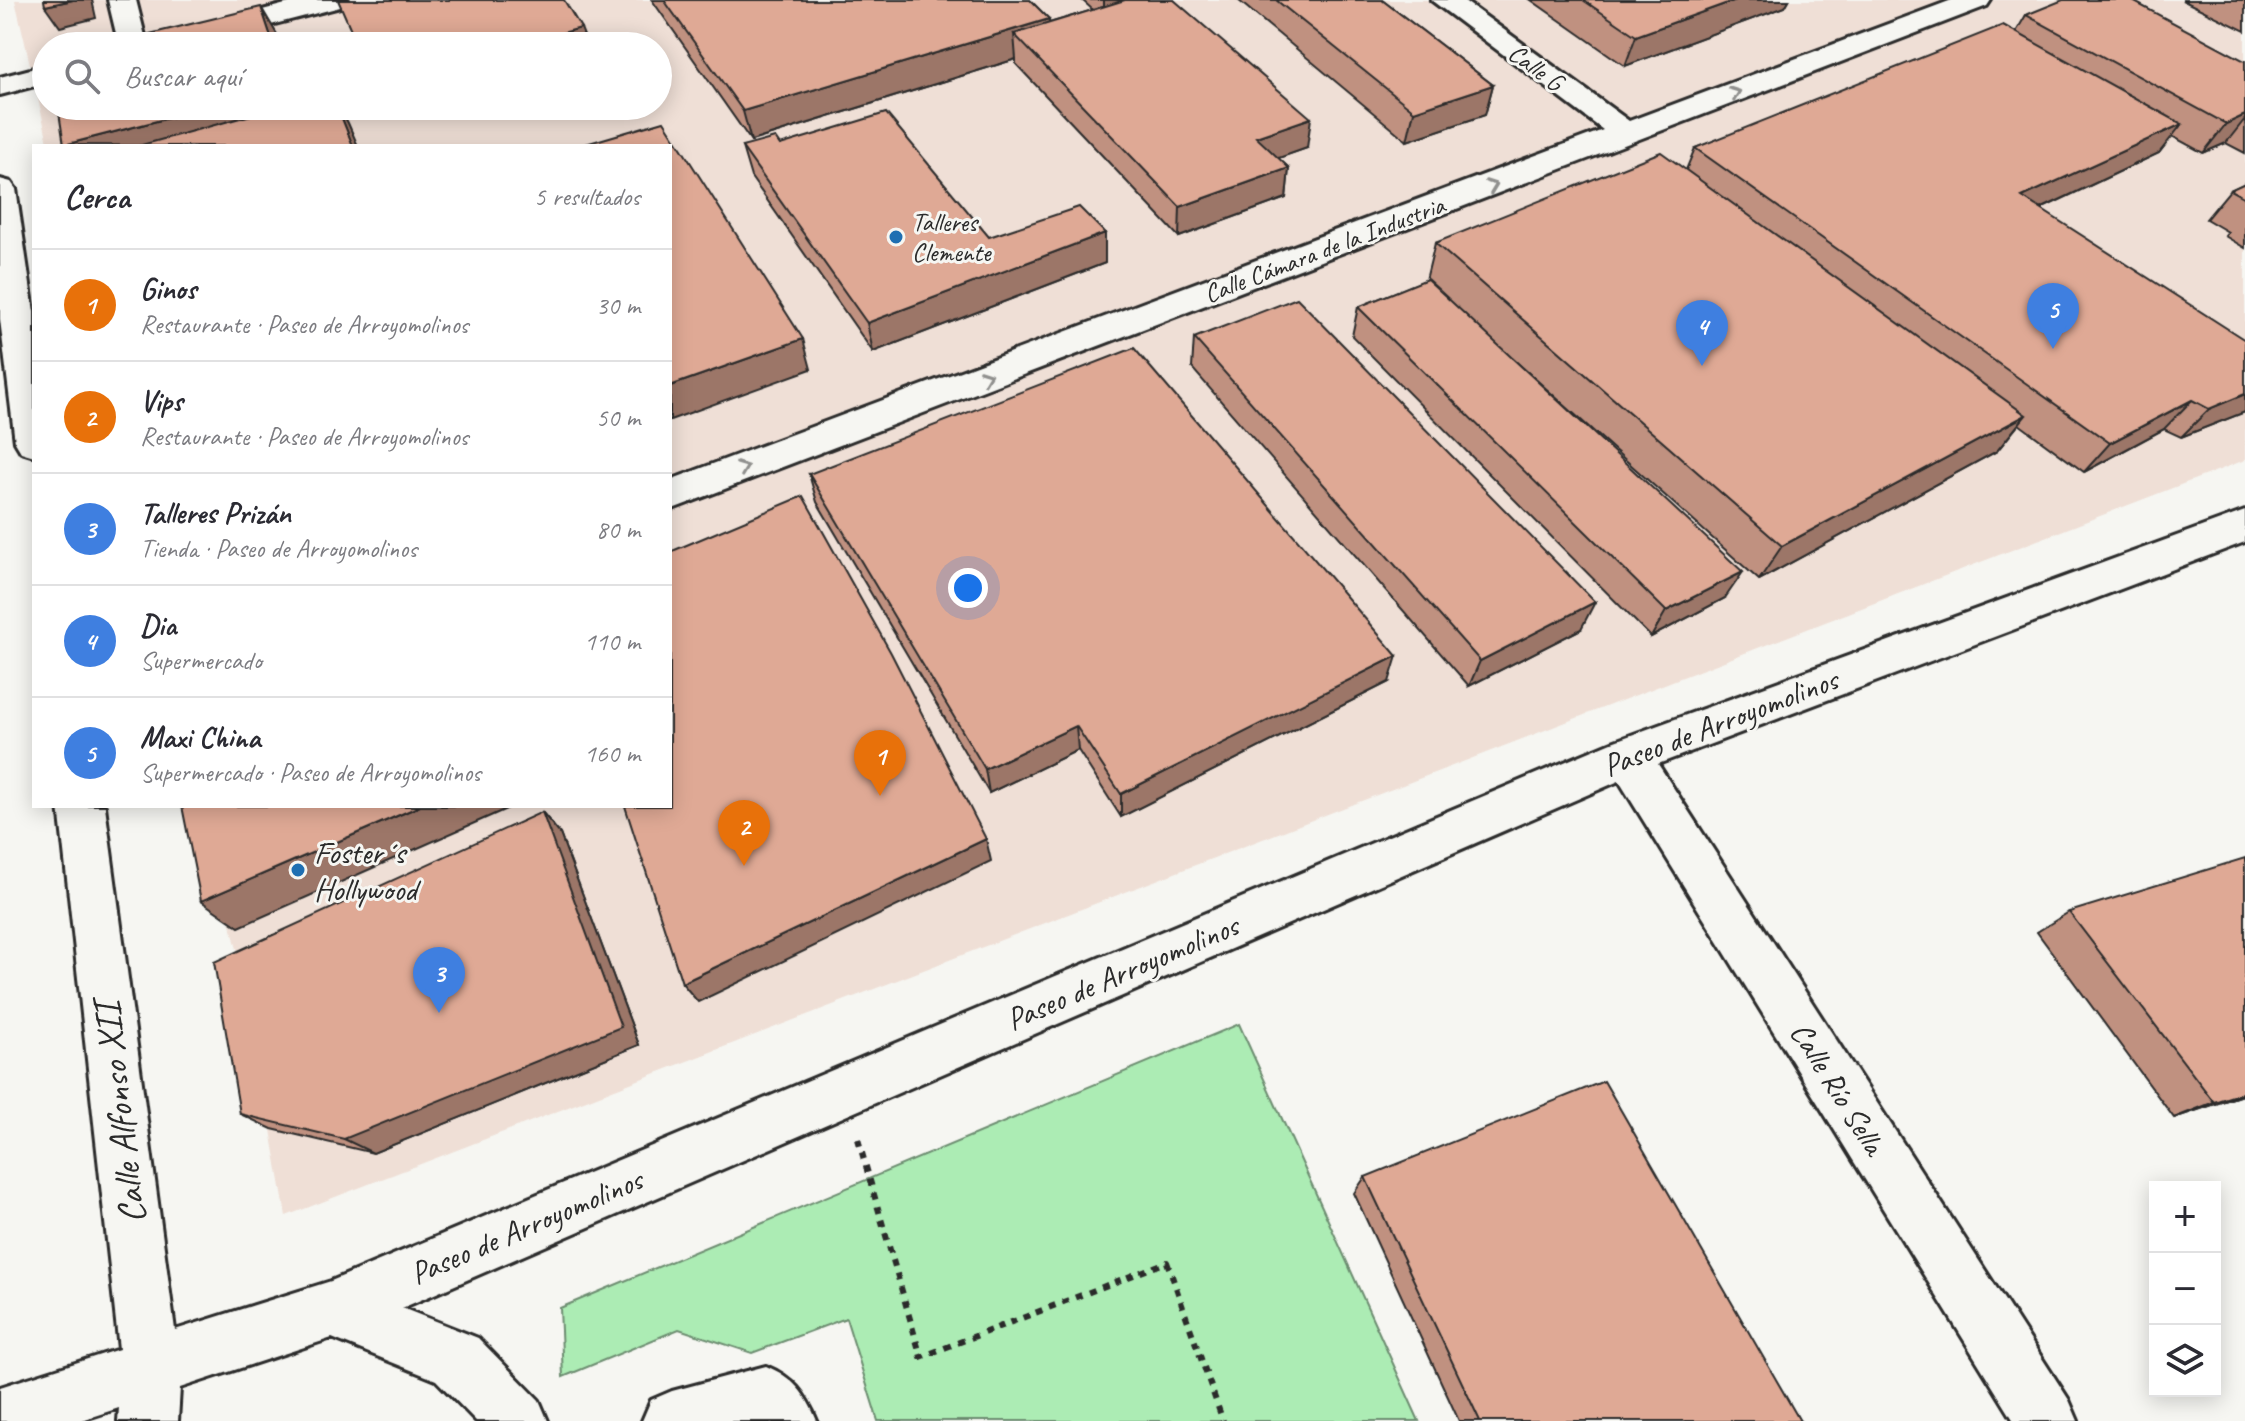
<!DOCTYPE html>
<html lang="es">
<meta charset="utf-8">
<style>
:root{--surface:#fff;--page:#f7f7f7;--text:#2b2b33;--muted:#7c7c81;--line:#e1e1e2;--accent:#ea580c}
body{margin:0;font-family:Caveat,sans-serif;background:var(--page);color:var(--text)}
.controls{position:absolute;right:24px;bottom:24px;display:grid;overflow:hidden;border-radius:0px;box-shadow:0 4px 20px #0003}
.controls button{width:72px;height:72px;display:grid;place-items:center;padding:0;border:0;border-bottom:2px solid var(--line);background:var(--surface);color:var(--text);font:40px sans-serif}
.you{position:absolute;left:968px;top:588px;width:28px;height:28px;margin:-20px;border:6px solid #fff;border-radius:50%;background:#1a73e8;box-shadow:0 0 0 12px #1a73e833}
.badge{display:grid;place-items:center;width:52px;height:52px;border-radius:50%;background:var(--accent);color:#fff;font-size:26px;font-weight:700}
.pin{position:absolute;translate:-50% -66px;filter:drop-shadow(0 2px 4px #0008)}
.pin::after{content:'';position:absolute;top:42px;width:28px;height:24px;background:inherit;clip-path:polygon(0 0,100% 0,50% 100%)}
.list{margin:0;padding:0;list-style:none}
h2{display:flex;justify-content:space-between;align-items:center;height:104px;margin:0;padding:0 32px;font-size:34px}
h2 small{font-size:26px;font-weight:400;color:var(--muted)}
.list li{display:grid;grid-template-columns:52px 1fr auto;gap:24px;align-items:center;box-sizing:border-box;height:112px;padding:0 32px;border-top:2px solid var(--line)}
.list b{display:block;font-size:30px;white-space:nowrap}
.list p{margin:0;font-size:26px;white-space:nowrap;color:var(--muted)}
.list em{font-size:26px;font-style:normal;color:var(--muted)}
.icon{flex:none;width:44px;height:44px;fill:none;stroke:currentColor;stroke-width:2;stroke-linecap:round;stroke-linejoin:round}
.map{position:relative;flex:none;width:2245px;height:1421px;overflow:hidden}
.search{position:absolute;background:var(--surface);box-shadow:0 4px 20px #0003;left:32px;top:32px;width:640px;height:88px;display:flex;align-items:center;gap:20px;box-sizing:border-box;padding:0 28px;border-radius:44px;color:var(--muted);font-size:30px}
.panel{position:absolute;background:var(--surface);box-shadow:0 4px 20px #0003;left:32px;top:144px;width:640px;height:664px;border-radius:0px}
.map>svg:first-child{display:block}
</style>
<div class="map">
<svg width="2245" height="1421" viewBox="0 0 2245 1421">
<rect width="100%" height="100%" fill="#f6f6f2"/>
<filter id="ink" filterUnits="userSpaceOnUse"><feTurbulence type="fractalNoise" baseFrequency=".0125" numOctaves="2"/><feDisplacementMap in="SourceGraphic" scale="16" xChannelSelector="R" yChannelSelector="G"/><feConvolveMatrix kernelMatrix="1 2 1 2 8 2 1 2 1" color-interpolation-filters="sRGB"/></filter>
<g filter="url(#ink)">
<path fill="#efdfd6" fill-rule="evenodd" d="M 15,0 L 2245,0 L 2245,460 L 286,1216 L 245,981 L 201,806 L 670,806 L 670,146 L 49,146 ZM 46,46 L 658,46 L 658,106 L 46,106 Z"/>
<path fill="#acecb4" stroke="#6c8c70" stroke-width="2" d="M 1239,1024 L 1419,1421 L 878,1421 L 846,1318 L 752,1353 L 679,1329 L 563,1377 L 560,1308 Z"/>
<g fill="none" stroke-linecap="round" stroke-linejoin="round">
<g stroke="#2b2b2b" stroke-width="6">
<path id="minor" d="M 108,0 L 136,0 L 146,40 L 301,0 L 348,0 L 344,6 L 190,46 L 119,46 Z
M 1431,0 L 1463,0 L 1629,121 L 1952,0 L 1991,0 L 1987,6 L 670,510 L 670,480 L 1603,130 Z
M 46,65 L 46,83 L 0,95 L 0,77 Z
M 0,179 L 11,182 L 16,189 L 34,312 L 34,456 L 21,452 L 15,442 L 0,319 Z
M 2245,511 L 2245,542 L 1658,764 L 2069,1400 L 2078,1421 L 2014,1421 L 1619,781 L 402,1308 L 478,1338 L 539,1400 L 548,1421 L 476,1421 L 436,1380 L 332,1338 L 180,1388 L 178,1421 L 118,1421 L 119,1408 L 79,1421 L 0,1421 L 0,1387 L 119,1349 L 59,806 L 105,806 L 175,1330 L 331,1281 L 1612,742 Z
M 766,1366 C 793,1377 806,1394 817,1421 L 642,1421 L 651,1400 L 672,1391 Z"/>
</g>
<path stroke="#2b2b2b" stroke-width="6" stroke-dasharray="7 7" stroke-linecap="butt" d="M 858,1139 L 921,1357 L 1167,1262 L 1223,1421"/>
<use href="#minor" fill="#f6f6f2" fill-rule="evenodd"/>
</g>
<path fill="#c09180" stroke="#2b2b2b" stroke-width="2" d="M 652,0 L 1030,0 L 1049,19 L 1049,23 L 1093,10 L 1082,0 L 1174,0 L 1307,148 L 1278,158 L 1289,168 L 1286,198 L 1179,237 L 1016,64 L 1016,59 L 751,141 Z
M 1238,0 L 1382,0 L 1493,85 L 1485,115 L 1407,141 Z
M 1531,0 L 1789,0 L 1785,7 L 1625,66 Z
M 2182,0 L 2245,0 L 2245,31 Z
M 2026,15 L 2245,61 L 2245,153 L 2226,143 L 2203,153 L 2172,136 L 2159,153 L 2041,209 L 2245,412 L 2181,437 L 2164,429 L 2084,472 L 2019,424 L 1997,451 L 1759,580 L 1512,358 L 1725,598 L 1651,637 L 1352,336 L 1358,307 L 1426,280 L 1435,243 L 1686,170 L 1695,148 L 2016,32 Z
M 780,145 L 989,237 L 1105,233 L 1105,263 L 873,352 L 751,177 L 742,147 Z
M 2245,183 L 2245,248 L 2225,236 L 2228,232 L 2206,219 L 2230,190 Z
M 1194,338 L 1581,629 L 1469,686 L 1192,368 Z
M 809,474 L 1389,682 L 1121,817 L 1078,750 L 989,793 L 817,502 Z
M 542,812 L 560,834 L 639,1045 L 373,1153 L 272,1129 L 240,1114 Z
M 2069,912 L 2245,1094 L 2174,1118 L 2037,932 Z
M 1365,1177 L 1800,1421 L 1459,1421 L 1354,1193 Z"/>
<path fill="#9c7668" stroke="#2b2b2b" stroke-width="2" d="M 73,0 L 92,0 L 96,18 L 60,27 L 45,6 Z
M 1104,0 L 1164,0 L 1104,19 Z
M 1736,0 L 1789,0 L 1785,7 L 1625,66 L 1636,36 Z
M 261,7 L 278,36 L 281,46 L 274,46 Z
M 1049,19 L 1050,48 L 1014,34 L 1016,59 L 751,141 L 743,111 Z
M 581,28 L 588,46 L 514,46 Z
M 1493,85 L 1485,115 L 1407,141 L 1414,111 Z
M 215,106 L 302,106 L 196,146 L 64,145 Z
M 337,106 L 339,106 L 348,123 L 358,146 L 353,146 Z
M 387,106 L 416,106 L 390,113 Z
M 2245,115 L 2245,119 L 2226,143 L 2203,153 L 2226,124 Z
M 1311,118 L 1307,148 L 1253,167 L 1256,137 Z
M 2182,124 L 2159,153 L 2002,227 L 2022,197 Z
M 1289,168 L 1286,198 L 1179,237 L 1180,207 Z
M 1105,233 L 1105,263 L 873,352 L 867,323 Z
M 803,339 L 811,369 L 670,420 L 670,386 Z
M 2245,394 L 2245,412 L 2181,437 L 2209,409 Z
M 2192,400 L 2164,429 L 2084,472 L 2110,443 Z
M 2026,415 L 1997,451 L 1759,580 L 1782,546 Z
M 1743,572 L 1725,598 L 1651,637 L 1666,611 Z
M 1595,602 L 1581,629 L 1469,686 L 1480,661 Z
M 1397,656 L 1389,682 L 1121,817 L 1121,794 Z
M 1076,726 L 1078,750 L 989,793 L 985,769 Z
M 420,806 L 513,806 L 239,927 L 201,901 Z
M 542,812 L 560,834 L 639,1045 L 373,1153 L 344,1139 Z
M 986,839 L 991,861 L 698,1002 L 682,983 Z
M 2245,1092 L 2245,1094 L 2174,1118 L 2214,1102 Z"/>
<path fill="#dfa995" stroke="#2b2b2b" stroke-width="2" d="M 44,0 L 73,0 L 45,6 Z
M 338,0 L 564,0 L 581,28 L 514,46 L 358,46 Z
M 664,0 L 1030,0 L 1049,19 L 743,111 Z
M 1125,0 L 1174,0 L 1311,118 L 1256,137 L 1289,168 L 1180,207 L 1014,34 Z
M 1276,0 L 1382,0 L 1493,85 L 1414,111 Z
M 1583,0 L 1736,0 L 1636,36 Z
M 2063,0 L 2131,0 L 2245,61 L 2245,115 L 2226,124 L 2026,15 Z
M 261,7 L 274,46 L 100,46 Z
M 2003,25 L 2182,124 L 2022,197 L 2245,340 L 2245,394 L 2209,409 L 2192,400 L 2110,443 L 1695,148 Z
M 58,106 L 215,106 L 64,145 Z
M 284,106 L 337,106 L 353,146 L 138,146 Z
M 886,113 L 989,237 L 1079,207 L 1105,233 L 867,323 L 742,147 L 775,138 L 780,145 Z
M 664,121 L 803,339 L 670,386 L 670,146 L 579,146 Z
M 1661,152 L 2026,415 L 1782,546 L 1435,243 Z
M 2245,183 L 2245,198 L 2230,190 Z
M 1427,279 L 1743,572 L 1666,611 L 1358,307 Z
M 1297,298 L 1595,602 L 1480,661 L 1194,338 Z
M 1134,348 L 1397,656 L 1121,794 L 1076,726 L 985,769 L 809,474 Z
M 803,496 L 891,653 L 986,839 L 682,983 L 625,806 L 670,806 L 670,552 Z
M 182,806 L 420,806 L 201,901 Z
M 542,812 L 621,1027 L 344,1139 L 240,1114 L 214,962 Z
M 2245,858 L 2245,1092 L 2214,1102 L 2069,912 Z
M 1604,1081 L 1800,1421 L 1480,1421 L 1365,1177 Z"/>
<defs><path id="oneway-chevron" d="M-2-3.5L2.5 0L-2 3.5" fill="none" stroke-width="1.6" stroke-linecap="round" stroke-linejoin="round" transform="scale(2)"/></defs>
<g stroke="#90908e">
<use href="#oneway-chevron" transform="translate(1735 93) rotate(-21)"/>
<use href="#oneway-chevron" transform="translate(1492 186) rotate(-21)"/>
<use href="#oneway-chevron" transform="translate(986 376) rotate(-21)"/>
<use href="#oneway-chevron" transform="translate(743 468) rotate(-21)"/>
</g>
</g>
<g fill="#1f6fb2" stroke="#f6f6f2" stroke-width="3">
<circle cx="896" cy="237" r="8"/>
<circle cx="298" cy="870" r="8"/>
</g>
<g text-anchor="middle" stroke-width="6" stroke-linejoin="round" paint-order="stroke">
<g font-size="26" fill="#2b2b2b" stroke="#f6f6f2">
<text transform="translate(1536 67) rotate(36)" y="9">Calle G</text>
<text transform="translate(1324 249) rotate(-21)" y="9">Calle Cámara de la Industria</text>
</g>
<g font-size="26" fill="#2b2b2b" stroke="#f6f6f2" text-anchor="start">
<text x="912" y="231">Talleres<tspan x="912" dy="30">Clemente</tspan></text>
</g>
<g font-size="32" fill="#2b2b2b" stroke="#f6f6f2">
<text transform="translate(1720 722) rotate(-21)" y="11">Paseo de Arroyomolinos</text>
<text transform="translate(1122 972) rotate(-23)" y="11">Paseo de Arroyomolinos</text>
<text transform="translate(1838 1088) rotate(58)" y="11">Calle Río Sella</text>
<text transform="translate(526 1226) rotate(-23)" y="11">Paseo de Arroyomolinos</text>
</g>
<g font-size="32" fill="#2b2b2b" stroke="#f6f6f2" text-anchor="start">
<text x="314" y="863">Foster´s<tspan x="314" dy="37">Hollywood</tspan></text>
</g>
<g font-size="38" fill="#2b2b2b" stroke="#f6f6f2">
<text transform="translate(119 1113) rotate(-97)" y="13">Calle Alfonso XII</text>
</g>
</g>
</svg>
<div class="controls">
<button>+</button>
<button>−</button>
<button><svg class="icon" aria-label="layers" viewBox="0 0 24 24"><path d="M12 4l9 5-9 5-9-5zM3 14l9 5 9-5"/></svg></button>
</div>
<div class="you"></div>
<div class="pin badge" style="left:880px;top:796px;background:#e8710a">1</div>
<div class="pin badge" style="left:744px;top:866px;background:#e8710a">2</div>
<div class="pin badge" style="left:439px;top:1013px;background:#3f7fe0">3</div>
<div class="pin badge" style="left:1702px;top:366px;background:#3f7fe0">4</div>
<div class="pin badge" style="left:2053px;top:349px;background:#3f7fe0">5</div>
<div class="search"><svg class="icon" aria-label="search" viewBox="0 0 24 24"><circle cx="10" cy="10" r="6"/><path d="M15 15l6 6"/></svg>Buscar aquí</div>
<section class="panel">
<h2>Cerca<small>5 resultados</small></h2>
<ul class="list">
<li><span class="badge" style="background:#e8710a">1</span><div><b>Ginos</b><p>Restaurante · Paseo de Arroyomolinos</p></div><em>30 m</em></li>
<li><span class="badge" style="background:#e8710a">2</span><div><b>Vips</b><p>Restaurante · Paseo de Arroyomolinos</p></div><em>50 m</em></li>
<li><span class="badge" style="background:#3f7fe0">3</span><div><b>Talleres Prizán</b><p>Tienda · Paseo de Arroyomolinos</p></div><em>80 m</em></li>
<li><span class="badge" style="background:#3f7fe0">4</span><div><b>Dia</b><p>Supermercado</p></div><em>110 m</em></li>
<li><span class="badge" style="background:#3f7fe0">5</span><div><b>Maxi China</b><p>Supermercado · Paseo de Arroyomolinos</p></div><em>160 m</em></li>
</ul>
</section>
</div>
